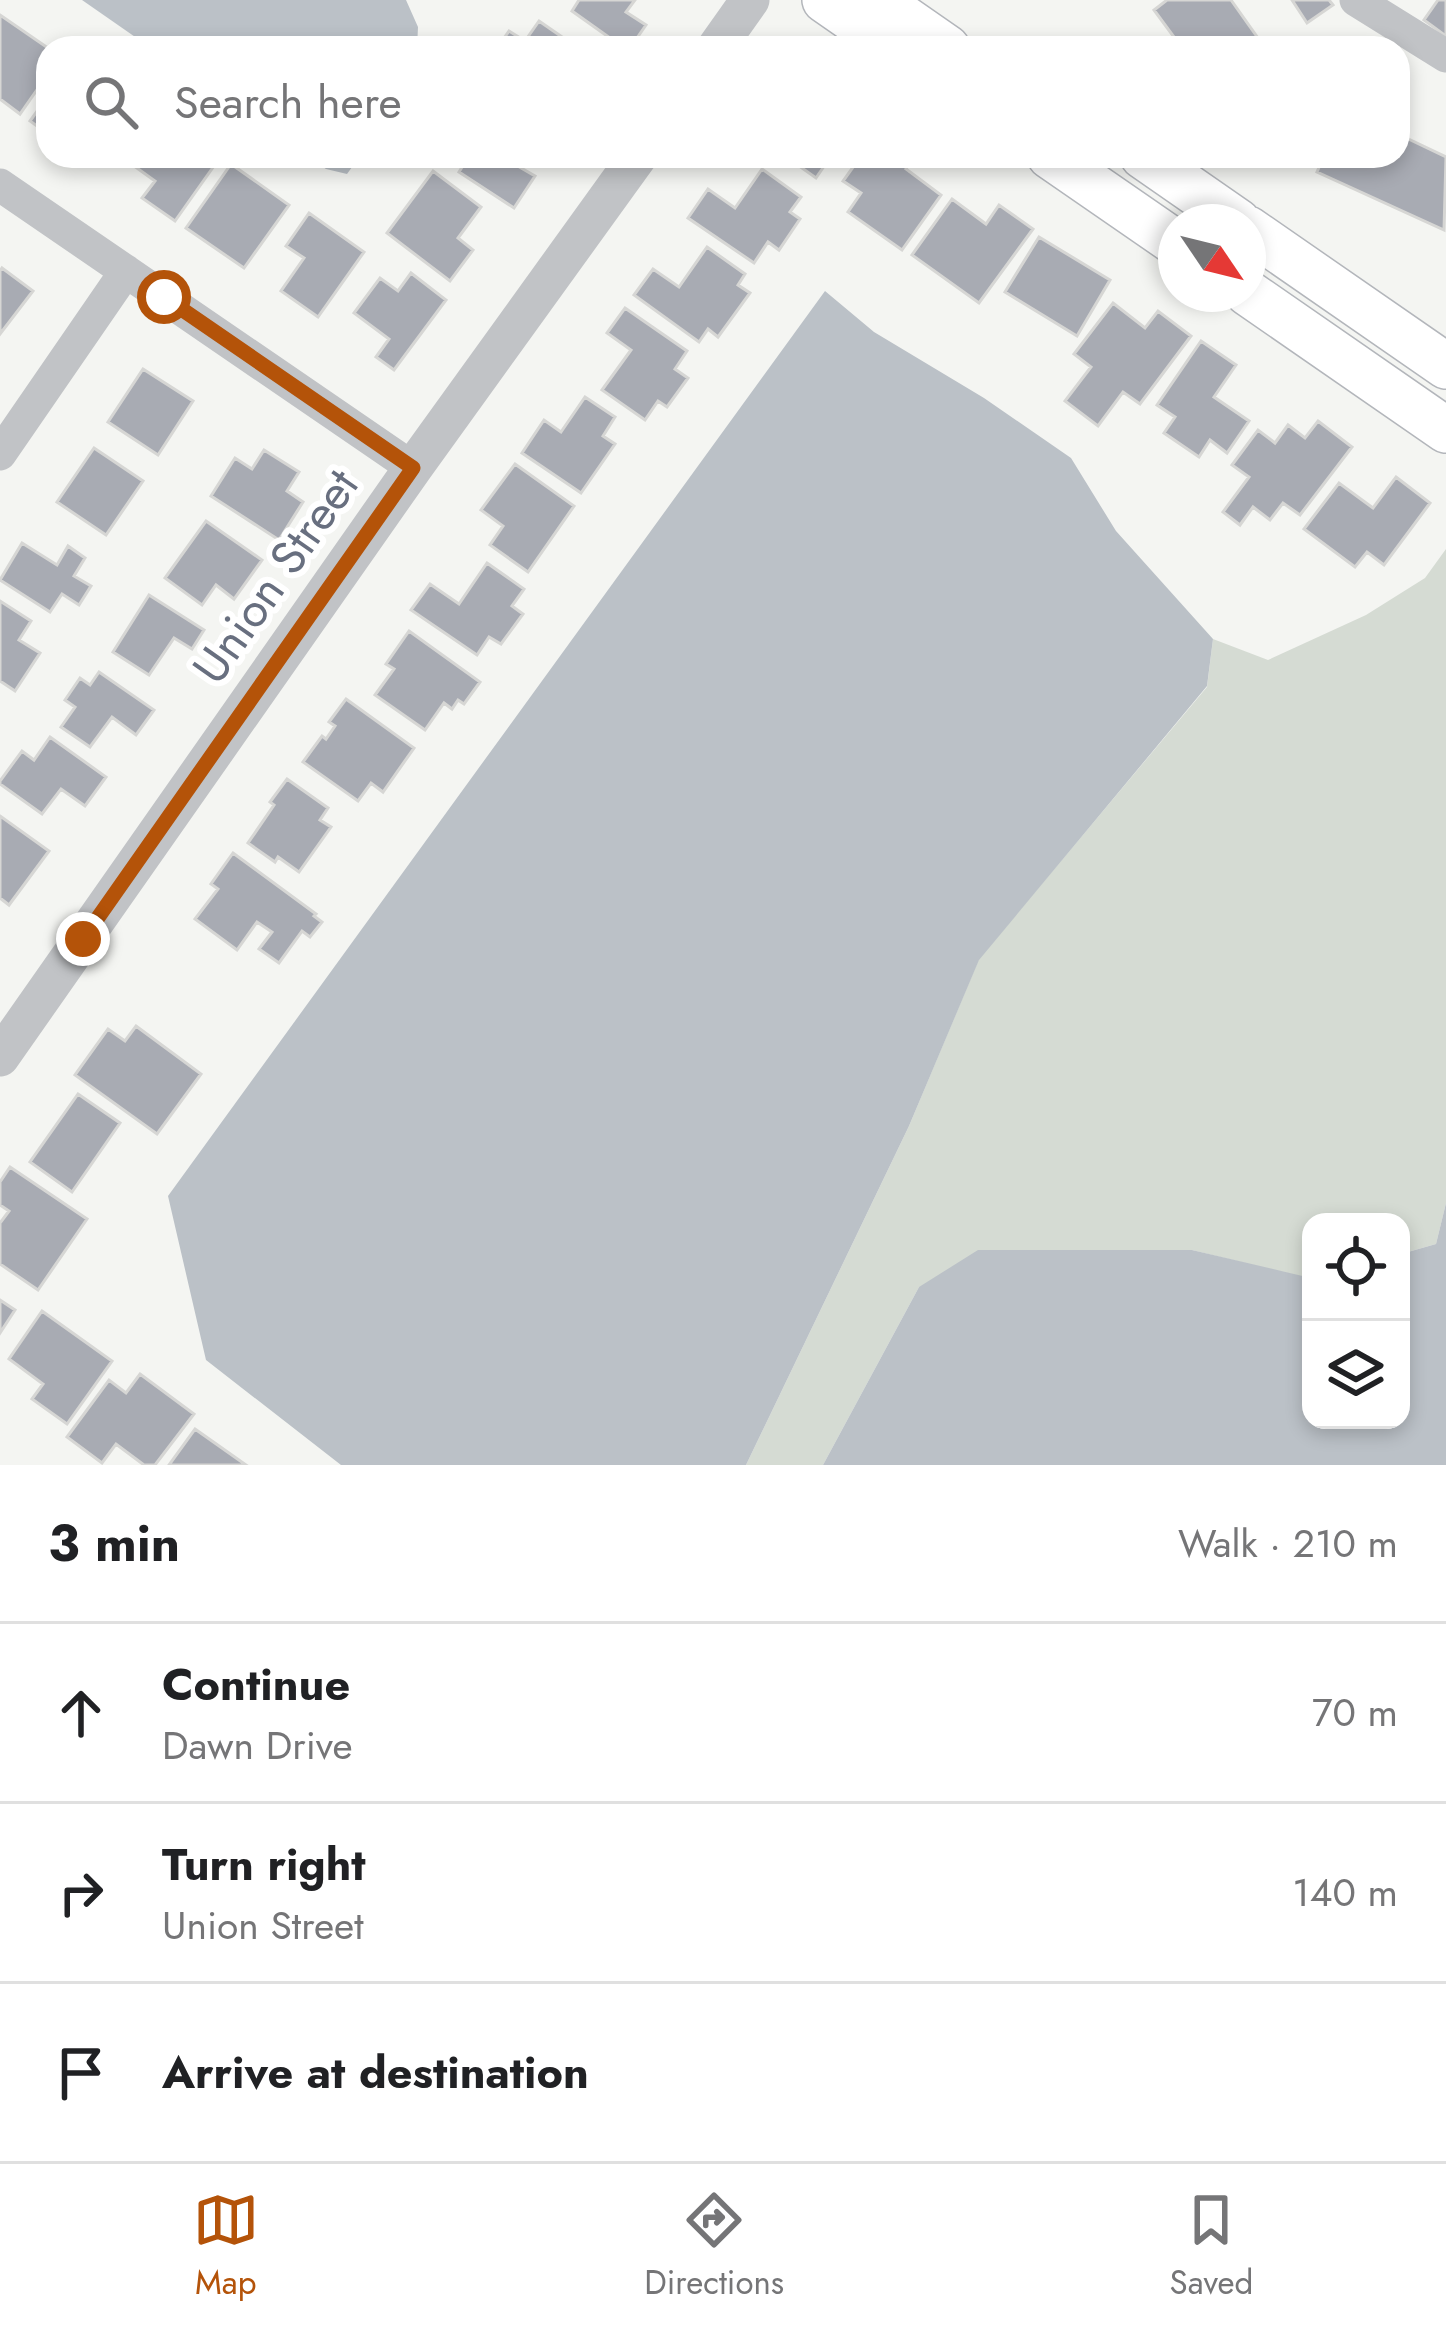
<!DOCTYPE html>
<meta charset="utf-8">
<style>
:root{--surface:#fff;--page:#f6f6f6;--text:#202124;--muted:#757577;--line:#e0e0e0;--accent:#b45309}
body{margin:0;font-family:Jost,sans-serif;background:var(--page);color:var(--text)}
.controls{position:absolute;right:36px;bottom:36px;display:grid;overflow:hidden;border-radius:24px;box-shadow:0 6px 18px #0003}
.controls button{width:108px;height:108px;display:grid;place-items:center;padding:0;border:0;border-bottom:3px solid var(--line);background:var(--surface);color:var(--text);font:60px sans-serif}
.compass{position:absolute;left:1158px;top:204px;width:108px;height:108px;border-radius:50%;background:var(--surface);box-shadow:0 6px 18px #0003;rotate:125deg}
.stop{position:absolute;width:36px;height:36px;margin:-27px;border:9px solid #b45309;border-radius:50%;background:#fff}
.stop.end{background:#b45309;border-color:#fff;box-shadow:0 3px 12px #0008}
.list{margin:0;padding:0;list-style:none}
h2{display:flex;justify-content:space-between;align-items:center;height:156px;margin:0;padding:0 48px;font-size:51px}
h2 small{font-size:39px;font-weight:400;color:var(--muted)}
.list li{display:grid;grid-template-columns:78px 1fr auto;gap:36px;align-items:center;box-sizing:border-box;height:180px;padding:0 48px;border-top:3px solid var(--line)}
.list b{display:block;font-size:45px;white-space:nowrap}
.list p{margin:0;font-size:39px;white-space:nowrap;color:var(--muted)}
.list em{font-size:39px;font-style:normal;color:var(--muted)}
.icon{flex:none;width:66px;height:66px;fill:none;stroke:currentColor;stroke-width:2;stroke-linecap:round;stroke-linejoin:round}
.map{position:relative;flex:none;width:1446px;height:1465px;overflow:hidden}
.search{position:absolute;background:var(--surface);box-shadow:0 6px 18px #0003;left:36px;right:36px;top:36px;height:132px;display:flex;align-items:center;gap:30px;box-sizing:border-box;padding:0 42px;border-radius:36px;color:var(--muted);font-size:45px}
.sheet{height:696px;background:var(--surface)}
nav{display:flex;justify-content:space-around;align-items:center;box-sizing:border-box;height:168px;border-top:3px solid var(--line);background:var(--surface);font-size:33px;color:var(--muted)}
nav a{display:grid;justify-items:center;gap:6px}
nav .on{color:var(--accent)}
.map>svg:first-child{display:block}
</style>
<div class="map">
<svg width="1446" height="1465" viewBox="0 0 1446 1465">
<rect width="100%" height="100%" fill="#f4f5f2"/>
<path fill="#d5dbd3" d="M 1446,549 L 1446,1203 L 1436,1244 L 1401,1254 L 1401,1222 L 1311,1222 L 1310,1279 L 1192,1250 L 919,1287 L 823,1465 L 746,1465 L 909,1126 L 979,959 L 1207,687 L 1213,639 L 1268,660 L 1366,615 L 1425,578 Z"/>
<path fill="#bbc1c7" d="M 82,0 L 406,0 L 418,27 L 417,48 L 151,48 Z
M 307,156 L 360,156 L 347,174 L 326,169 Z
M 825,291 L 874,332 L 984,398 L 1071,458 L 1116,531 L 1213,639 L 1207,686 L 979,960 L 909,1126 L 746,1465 L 341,1465 L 206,1360 L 168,1196 Z
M 1446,1203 L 1446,1465 L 823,1465 L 919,1287 L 978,1250 L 1192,1250 L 1311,1278 L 1311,1420 L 1401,1420 L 1401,1254 L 1436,1244 Z"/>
<path fill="#a8abb3" stroke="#d6d6d4" stroke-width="3" d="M 579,0 L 635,0 L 626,12 L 646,25 L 630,48 L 624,48 L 572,11 Z
M 1167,0 L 1231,0 L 1265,48 L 1182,48 L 1154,10 Z
M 1292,0 L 1329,0 L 1333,5 L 1307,23 Z
M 1438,0 L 1446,0 L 1446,36 L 1424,20 Z
M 0,15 L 48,48 L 48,74 L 20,114 L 0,99 Z
M 539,21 L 578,48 L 497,48 L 509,31 L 525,41 Z
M 48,96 L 48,134 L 30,121 Z
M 1398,134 L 1446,157 L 1444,230 L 1317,172 L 1324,156 L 1398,156 Z
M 124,156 L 221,156 L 175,221 L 142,198 L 155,181 L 123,158 Z
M 469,156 L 522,156 L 516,165 L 535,176 L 514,208 L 459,172 Z
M 785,156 L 831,156 L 816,178 Z
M 861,156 L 915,156 L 906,169 L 941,195 L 902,250 L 848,212 L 861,193 L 843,181 Z
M 231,164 L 289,205 L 244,268 L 186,228 Z
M 762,169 L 801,197 L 790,212 L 800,219 L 779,250 L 768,242 L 754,263 L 688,218 L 708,189 L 735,208 Z
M 433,171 L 481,207 L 458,238 L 473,250 L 450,281 L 387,233 Z
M 952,199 L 986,224 L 999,205 L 1033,229 L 979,303 L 912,255 Z
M 309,213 L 364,252 L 318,317 L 281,291 L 304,258 L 286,246 Z
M 1039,237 L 1110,280 L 1077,336 L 1005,292 Z
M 707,247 L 745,274 L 738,285 L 750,293 L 718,337 L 708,329 L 699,342 L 634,295 L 653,269 L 679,287 Z
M 2,268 L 33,291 L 0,334 L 0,271 Z
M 411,273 L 446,300 L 394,370 L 376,357 L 389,339 L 354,313 L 380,278 L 398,291 Z
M 1113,303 L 1145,328 L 1158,311 L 1191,336 L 1140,404 L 1123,392 L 1098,426 L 1065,401 L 1091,367 L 1074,354 Z
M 625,308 L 687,351 L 675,369 L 688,378 L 667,407 L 658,401 L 645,420 L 602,390 L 631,350 L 607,333 Z
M 1201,341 L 1236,365 L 1214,397 L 1249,421 L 1227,453 L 1210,440 L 1199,457 L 1164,433 L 1175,417 L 1157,405 Z
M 143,369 L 193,401 L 158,455 L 108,422 Z
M 585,397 L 615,417 L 603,436 L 615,444 L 581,493 L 522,453 L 544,420 L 561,432 Z
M 1318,421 L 1352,447 L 1300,515 L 1283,503 L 1270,520 L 1253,507 L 1240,525 L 1223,512 L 1249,477 L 1232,465 L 1258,430 L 1275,443 L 1288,425 L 1305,438 Z
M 94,448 L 143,481 L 106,535 L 57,502 Z
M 264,450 L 299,472 L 287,491 L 303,502 L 279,540 L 211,496 L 235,458 L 252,469 Z
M 515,464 L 574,506 L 528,572 L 490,545 L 503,526 L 481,510 Z
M 1396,477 L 1430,503 L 1384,565 L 1367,552 L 1355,567 L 1304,529 L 1339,483 L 1373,508 Z
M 206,521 L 262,560 L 234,599 L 216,585 L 202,605 L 165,578 Z
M 22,543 L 57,565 L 68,546 L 85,558 L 74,576 L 91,586 L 79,605 L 62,594 L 50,612 L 0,580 Z
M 487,563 L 524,589 L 512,606 L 523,614 L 501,644 L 489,637 L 477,655 L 411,610 L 430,584 L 459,604 Z
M 149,595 L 204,630 L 192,649 L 174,638 L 149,675 L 113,652 Z
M 0,601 L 31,621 L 19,640 L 40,653 L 15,691 L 0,681 Z
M 409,631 L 480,682 L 464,704 L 458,700 L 452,709 L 444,703 L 425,730 L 375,695 L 394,669 L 386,664 Z
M 99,672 L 154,710 L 136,735 L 112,717 L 90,747 L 61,727 L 75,707 L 65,700 L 80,678 L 90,685 Z
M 346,699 L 414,748 L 383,792 L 371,783 L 358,801 L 303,762 L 322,736 L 326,739 L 335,726 L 329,722 Z
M 50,737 L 106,777 L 85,806 L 61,789 L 42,814 L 0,784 L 0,781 L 22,751 L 34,760 Z
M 287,779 L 328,808 L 320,820 L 331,827 L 299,872 L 278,857 L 275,862 L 248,843 L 274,805 L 270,802 Z
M 0,816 L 49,851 L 9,905 L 0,898 Z
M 233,853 L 316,914 L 314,916 L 322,922 L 310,937 L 302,931 L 279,963 L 259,949 L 272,932 L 257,922 L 237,950 L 195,919 L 218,889 L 211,884 Z
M 136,1026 L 201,1074 L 157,1134 L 75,1075 L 108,1029 L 125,1041 Z
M 78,1094 L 120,1123 L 72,1192 L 30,1162 Z
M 10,1167 L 87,1219 L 38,1290 L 0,1264 L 0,1223 L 9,1211 L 0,1205 L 0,1182 Z
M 0,1300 L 15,1310 L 0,1333 Z
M 42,1311 L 112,1361 L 67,1424 L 32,1399 L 43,1384 L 9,1359 Z
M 140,1374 L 194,1414 L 155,1465 L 144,1465 L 116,1444 L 102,1463 L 67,1437 L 109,1380 L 126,1393 Z
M 195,1429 L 246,1465 L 169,1465 Z"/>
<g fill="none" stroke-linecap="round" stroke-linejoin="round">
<g stroke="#b3b6bb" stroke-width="48">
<path id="secondary" d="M 825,0 L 894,48
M 878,0 L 947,48
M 1050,156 L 1176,243
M 1143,156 L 1238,222
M 1248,229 L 1446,366
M 1248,293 L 1446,430"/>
</g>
<path stroke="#c1c3c6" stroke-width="33" d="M 1356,0 L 1446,56
M 0,185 L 413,468
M 0,454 L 126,271"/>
<path stroke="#c1c3c6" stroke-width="39" d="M 716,48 L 750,0
M 0,1057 L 413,468 L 638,156"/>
<use href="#secondary" stroke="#fff" stroke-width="45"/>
</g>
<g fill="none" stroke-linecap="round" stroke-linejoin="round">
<path stroke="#b45309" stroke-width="15" d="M 83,939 L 413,468 L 164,297"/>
</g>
<g text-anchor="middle" stroke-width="12" stroke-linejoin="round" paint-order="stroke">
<g font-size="48" fill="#686f7f" stroke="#fff">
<text transform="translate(275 576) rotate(-55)" y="17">Union Street</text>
</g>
</g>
</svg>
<div class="controls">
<button><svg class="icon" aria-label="locate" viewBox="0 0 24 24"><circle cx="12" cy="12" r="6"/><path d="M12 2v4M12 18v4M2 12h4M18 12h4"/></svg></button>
<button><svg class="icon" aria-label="layers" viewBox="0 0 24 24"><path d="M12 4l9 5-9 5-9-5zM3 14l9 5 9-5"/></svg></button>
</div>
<svg class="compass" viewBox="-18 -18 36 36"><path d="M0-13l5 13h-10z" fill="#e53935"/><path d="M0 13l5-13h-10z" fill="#757577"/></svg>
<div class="stop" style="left:164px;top:297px"></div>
<div class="stop end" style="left:83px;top:939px"></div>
<div class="search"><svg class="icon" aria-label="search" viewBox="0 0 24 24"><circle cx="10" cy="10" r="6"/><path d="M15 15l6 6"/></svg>Search here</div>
</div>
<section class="sheet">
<h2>3 min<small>Walk · 210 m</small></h2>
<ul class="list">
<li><svg class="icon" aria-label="ahead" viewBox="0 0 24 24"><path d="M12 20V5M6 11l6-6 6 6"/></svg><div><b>Continue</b><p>Dawn Drive</p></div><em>70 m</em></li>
<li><svg class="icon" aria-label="right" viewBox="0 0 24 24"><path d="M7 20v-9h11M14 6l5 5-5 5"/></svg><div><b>Turn right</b><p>Union Street</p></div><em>140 m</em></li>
<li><svg class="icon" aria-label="arrive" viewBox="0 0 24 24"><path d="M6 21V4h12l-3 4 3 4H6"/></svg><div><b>Arrive at destination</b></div></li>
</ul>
</section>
<nav>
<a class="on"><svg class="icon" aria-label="map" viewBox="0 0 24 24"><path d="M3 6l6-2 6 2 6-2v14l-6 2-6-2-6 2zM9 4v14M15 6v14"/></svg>Map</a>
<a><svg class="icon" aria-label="directions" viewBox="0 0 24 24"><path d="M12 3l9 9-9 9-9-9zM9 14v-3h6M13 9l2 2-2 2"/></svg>Directions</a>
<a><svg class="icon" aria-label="saved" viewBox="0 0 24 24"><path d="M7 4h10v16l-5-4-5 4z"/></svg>Saved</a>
</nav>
